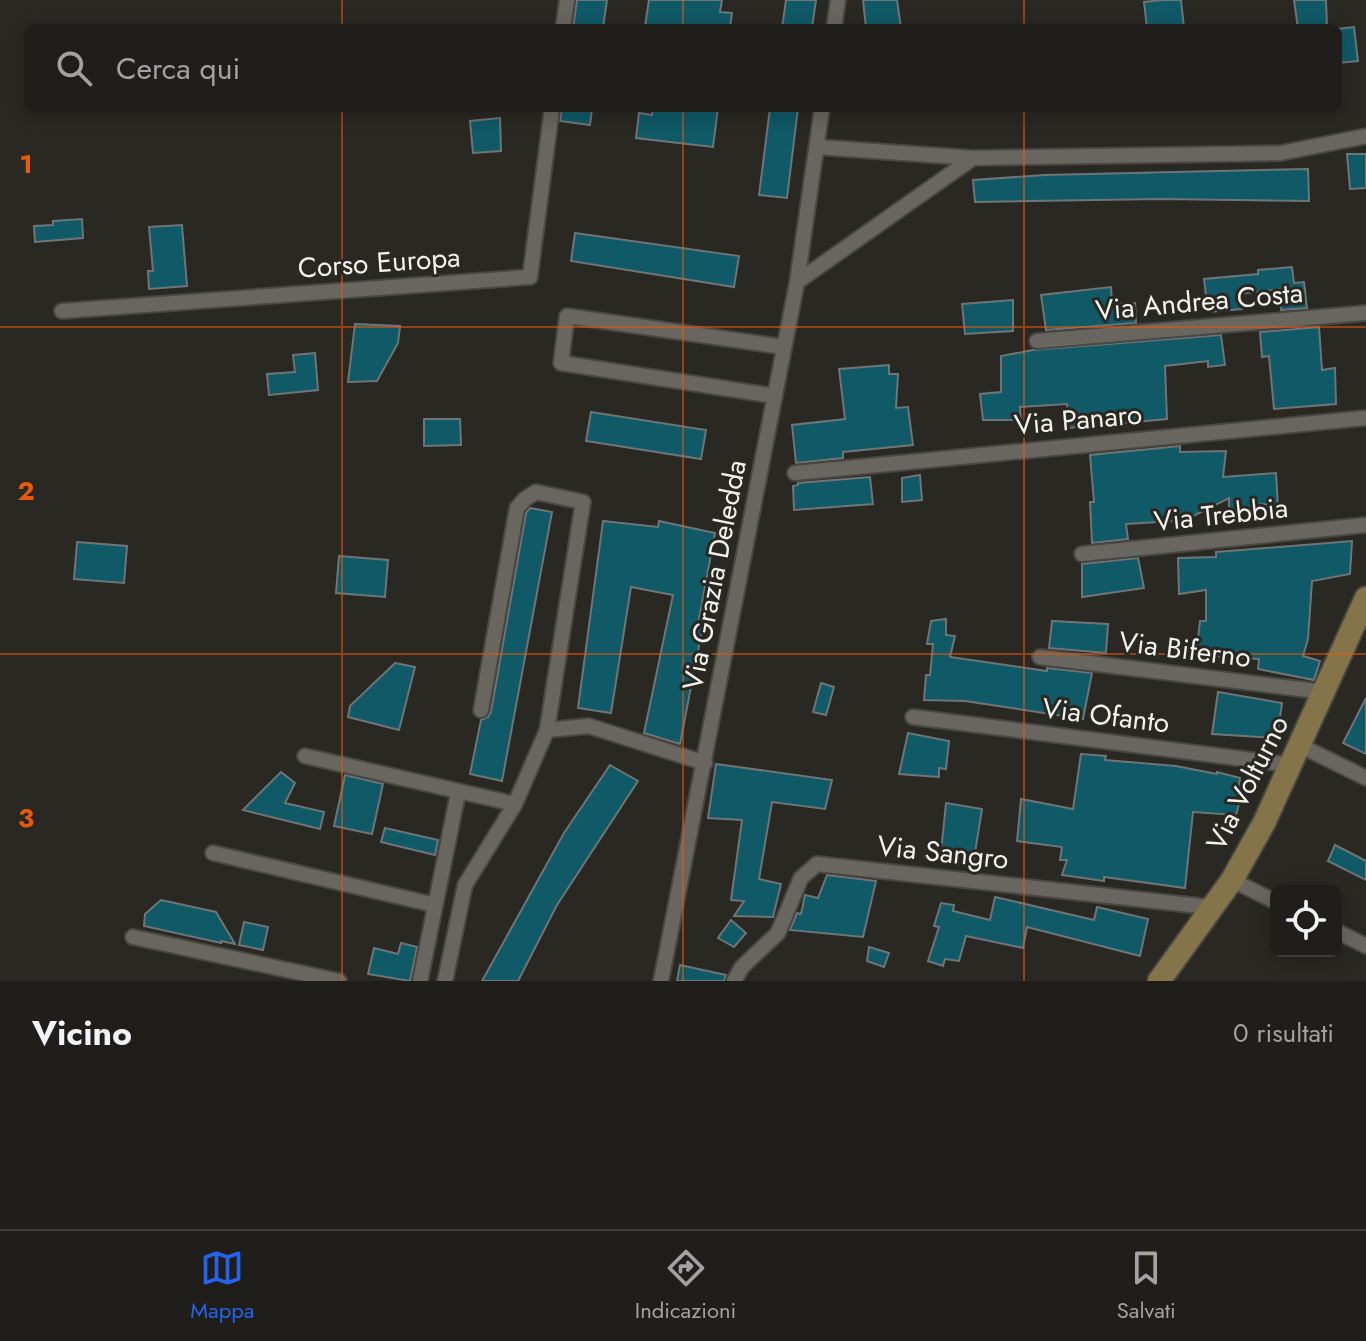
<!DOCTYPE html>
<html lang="it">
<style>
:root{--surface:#201e1a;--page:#282723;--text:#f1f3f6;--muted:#a2a2a2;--line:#3d3c39;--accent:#2563eb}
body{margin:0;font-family:Jost,sans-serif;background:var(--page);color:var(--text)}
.controls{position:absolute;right:24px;bottom:24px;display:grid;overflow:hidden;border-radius:12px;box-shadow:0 4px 20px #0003}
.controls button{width:72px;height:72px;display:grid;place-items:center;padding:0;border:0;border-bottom:2px solid var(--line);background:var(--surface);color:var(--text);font:40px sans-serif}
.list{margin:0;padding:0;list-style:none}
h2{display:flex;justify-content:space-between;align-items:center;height:104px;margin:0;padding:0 32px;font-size:34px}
h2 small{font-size:26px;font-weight:400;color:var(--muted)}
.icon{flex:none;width:44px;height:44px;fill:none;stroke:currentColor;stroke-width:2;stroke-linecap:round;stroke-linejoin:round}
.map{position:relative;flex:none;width:1366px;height:981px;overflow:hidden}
.search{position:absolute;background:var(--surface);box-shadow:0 4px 20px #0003;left:24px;right:24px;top:24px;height:88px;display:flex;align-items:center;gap:20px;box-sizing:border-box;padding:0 28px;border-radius:12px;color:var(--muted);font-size:30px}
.sheet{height:248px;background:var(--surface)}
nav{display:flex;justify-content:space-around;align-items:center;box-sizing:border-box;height:112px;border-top:2px solid var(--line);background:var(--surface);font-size:22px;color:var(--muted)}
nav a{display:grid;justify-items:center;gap:4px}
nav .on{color:var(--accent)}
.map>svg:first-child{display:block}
</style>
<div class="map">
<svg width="1366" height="981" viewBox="0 0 1366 981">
<rect width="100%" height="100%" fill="#2a2823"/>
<path fill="#105967" stroke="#6e7577" stroke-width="2" d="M 577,0 L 607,0 L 603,28 L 573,28 Z
M 649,0 L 722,0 L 720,12 L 732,13 L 730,28 L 645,26 Z
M 786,0 L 816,0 L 812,28 L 782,28 Z
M 863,0 L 897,0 L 901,28 L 866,28 Z
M 1162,0 L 1181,0 L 1184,28 L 1147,28 L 1144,2 Z
M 1294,0 L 1326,0 L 1327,28 L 1298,28 Z
M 1354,27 L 1358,61 L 1338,63 L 1338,29 Z
M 562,108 L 592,108 L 590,125 L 560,121 Z
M 653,108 L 718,108 L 713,147 L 636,138 L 639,113 L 652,115 Z
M 770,108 L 798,108 L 787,198 L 759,195 Z
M 500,118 L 501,151 L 473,153 L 470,121 Z
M 1347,154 L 1366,154 L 1366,188 L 1350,189 Z
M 1308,169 L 1309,201 L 1160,199 L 975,202 L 973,180 L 1045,175 Z
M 82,219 L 83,238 L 35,242 L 34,226 L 53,225 L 53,221 Z
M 182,225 L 187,286 L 149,289 L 148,271 L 153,271 L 149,227 Z
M 575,233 L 739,256 L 734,287 L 571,261 Z
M 1292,267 L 1294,283 L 1304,282 L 1307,308 L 1281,310 L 1280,289 L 1240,294 L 1242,309 L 1208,312 L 1204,279 L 1258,274 L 1258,270 Z
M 1111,287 L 1112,304 L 1135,303 L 1136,323 L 1046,330 L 1041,295 Z
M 1013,300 L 1013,331 L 965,334 L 962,304 Z
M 355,324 L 400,326 L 398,343 L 377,381 L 348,382 Z
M 1319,327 L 1322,370 L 1335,368 L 1336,404 L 1274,409 L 1269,356 L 1262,357 L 1260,332 Z
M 1221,335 L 1225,365 L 1208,367 L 1208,361 L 1165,366 L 1167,419 L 1069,428 L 1067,404 L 1020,407 L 1021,420 L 983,420 L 980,394 L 1001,392 L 1001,356 L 1033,350 Z
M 315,353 L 318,390 L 269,395 L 267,374 L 295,372 L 293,355 Z
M 889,365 L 889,374 L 898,374 L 896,408 L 908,407 L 913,445 L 843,452 L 843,458 L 796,463 L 792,425 L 845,419 L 839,369 Z
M 591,412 L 706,430 L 701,459 L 586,441 Z
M 424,419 L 460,419 L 461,445 L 424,446 Z
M 1180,446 L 1180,452 L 1226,451 L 1223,477 L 1276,473 L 1278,506 L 1260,504 L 1261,506 L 1229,510 L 1229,498 L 1191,517 L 1191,520 L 1126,524 L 1128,539 L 1092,543 L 1090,502 L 1094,502 L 1090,455 Z
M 920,475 L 922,500 L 902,502 L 902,478 Z
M 870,477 L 873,504 L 794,510 L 793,486 L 798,485 L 798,483 Z
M 530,508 L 552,512 L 502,781 L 470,774 L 481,720 L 488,717 L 491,712 L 526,513 Z
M 603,521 L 658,527 L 659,521 L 715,533 L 698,624 L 703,625 L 680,744 L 644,733 L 673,595 L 631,587 L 611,713 L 578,708 Z
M 1352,541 L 1350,574 L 1312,581 L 1308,639 L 1303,656 L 1320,661 L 1314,680 L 1258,669 L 1259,659 L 1196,655 L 1200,621 L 1206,621 L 1206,590 L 1179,594 L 1178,558 L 1216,557 L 1216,552 Z
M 77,542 L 127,546 L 124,583 L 74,579 Z
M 339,556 L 388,560 L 385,597 L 336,593 Z
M 1138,558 L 1144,588 L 1082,597 L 1082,564 Z
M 946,619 L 946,635 L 955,636 L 950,657 L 1047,671 L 1047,668 L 1092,673 L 1083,719 L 965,701 L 924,700 L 926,675 L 930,675 L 933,644 L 927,644 L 931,621 Z
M 1052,621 L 1108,624 L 1106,653 L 1049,648 Z
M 395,663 L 415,667 L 399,730 L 348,717 L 350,706 Z
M 821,683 L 834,687 L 826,715 L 813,712 Z
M 1218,692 L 1282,703 L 1277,738 L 1212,734 Z
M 1366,698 L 1366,754 L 1343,743 Z
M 908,733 L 949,741 L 946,769 L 939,768 L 939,777 L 899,774 Z
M 1081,754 L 1106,756 L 1105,760 L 1176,766 L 1217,774 L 1217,772 L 1240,778 L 1238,794 L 1242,793 L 1236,815 L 1193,812 L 1185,888 L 1104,877 L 1104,881 L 1062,875 L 1067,860 L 1060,860 L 1062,847 L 1017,841 L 1021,799 L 1073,809 Z
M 716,764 L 832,780 L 825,809 L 772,802 L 759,879 L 781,884 L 773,917 L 734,916 L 744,901 L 731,900 L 742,820 L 708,818 Z
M 610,765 L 638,781 L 557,905 L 518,981 L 482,981 L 564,833 Z
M 281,772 L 295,783 L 285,803 L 324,812 L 320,829 L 243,810 Z
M 345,775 L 383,784 L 372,834 L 334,826 Z
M 946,803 L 982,809 L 973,865 L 940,862 Z
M 385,828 L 438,840 L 435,855 L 381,842 Z
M 1335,845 L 1366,861 L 1366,880 L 1328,861 Z
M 827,875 L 876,881 L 863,937 L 790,930 L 797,913 L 801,914 L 805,895 L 818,898 Z
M 995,897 L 1094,920 L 1097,907 L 1148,919 L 1140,956 L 1027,927 L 1023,948 L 966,936 L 959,961 L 945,959 L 943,966 L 928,961 L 939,927 L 934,926 L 941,903 L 954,905 L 953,911 L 990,920 Z
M 161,900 L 216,912 L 235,944 L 221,941 L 221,943 L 144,926 L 145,914 Z
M 731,920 L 746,933 L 734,947 L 718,938 Z
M 244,922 L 268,927 L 263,950 L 239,945 Z
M 401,943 L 417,947 L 410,981 L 368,974 L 374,948 L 398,954 Z
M 869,947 L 889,953 L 884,967 L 867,961 Z
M 680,965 L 726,975 L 724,981 L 677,981 Z"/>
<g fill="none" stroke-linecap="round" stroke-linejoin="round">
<g stroke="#494742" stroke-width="18">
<path id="street" d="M 563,28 L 567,0
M 834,28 L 838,0
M 817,147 L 973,158 L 1281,153 L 1366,136
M 797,282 L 973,158
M 62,311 L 530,277 L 552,108
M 1037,341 L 1366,313
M 775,396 L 561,363 L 567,316 L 784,347
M 795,473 L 1366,418
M 1082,554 L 1366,525
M 1040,657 L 1325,692
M 481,710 L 517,508 L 525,499 L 536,492 L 583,502 L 547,730
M 913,717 L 1292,765
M 1301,746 L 1366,778
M 305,756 L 515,804 L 547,730 L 589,726 L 705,763
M 213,853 L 435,905
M 1232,880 L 1276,902
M 1336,931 L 1366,946
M 133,937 L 339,981
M 420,981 L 458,793
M 445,981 L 465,885 L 515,804
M 661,981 L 797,282 L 822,108
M 734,981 L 742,967 L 778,933 L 801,878 L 817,864 L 1209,907"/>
</g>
<g stroke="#494742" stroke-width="26">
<path id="secondary" d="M 1159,981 L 1232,880 L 1264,823 L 1366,598"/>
</g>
<use href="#street" stroke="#696660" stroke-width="14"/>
<use href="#secondary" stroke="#857449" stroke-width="22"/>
</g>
<path fill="none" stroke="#e8590c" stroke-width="2" stroke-opacity="0.55" d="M 342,0 L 342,28M 683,0 L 683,28M 1024,0 L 1024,28M 342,108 L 342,981M 683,108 L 683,981M 1024,108 L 1024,981M 0,327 L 1366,327M 0,654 L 1366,654"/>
<g text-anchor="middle" stroke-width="6" stroke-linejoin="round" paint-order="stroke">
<g font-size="28" fill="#f4f2ef" stroke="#2a2823">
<text transform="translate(379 262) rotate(-4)" y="10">Corso Europa</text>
<text transform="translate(1199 301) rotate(-5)" y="10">Via Andrea Costa</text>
<text transform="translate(1078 419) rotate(-5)" y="10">Via Panaro</text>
<text transform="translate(1221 514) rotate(-6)" y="10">Via Trebbia</text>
<text transform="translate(714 575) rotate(-79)" y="10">Via Grazia Deledda</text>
<text transform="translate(1185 649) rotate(7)" y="10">Via Biferno</text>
<text transform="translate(1106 715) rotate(7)" y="10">Via Ofanto</text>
<text transform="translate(1247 783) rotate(-63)" y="10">Via Volturno</text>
<text transform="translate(943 852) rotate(6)" y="10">Via Sangro</text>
</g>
</g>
<g font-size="26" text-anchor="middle" font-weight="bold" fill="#e8590c" stroke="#2a2823" stroke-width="6" stroke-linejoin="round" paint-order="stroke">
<text x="26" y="173">1</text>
<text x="26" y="500">2</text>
<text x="26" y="827">3</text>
</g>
</svg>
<div class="controls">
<button><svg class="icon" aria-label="locate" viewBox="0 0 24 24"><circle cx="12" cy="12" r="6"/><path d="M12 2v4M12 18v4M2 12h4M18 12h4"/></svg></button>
</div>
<div class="search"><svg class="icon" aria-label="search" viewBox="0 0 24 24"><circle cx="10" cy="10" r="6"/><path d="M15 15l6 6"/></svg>Cerca qui</div>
</div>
<section class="sheet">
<h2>Vicino<small>0 risultati</small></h2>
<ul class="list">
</ul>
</section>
<nav>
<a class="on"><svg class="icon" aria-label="map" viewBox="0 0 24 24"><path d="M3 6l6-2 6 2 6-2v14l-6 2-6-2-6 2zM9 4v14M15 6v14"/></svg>Mappa</a>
<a><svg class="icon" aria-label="directions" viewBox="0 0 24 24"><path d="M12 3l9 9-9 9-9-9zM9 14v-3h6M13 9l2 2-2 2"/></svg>Indicazioni</a>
<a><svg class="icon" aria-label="saved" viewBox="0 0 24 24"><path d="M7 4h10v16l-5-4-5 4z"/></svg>Salvati</a>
</nav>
